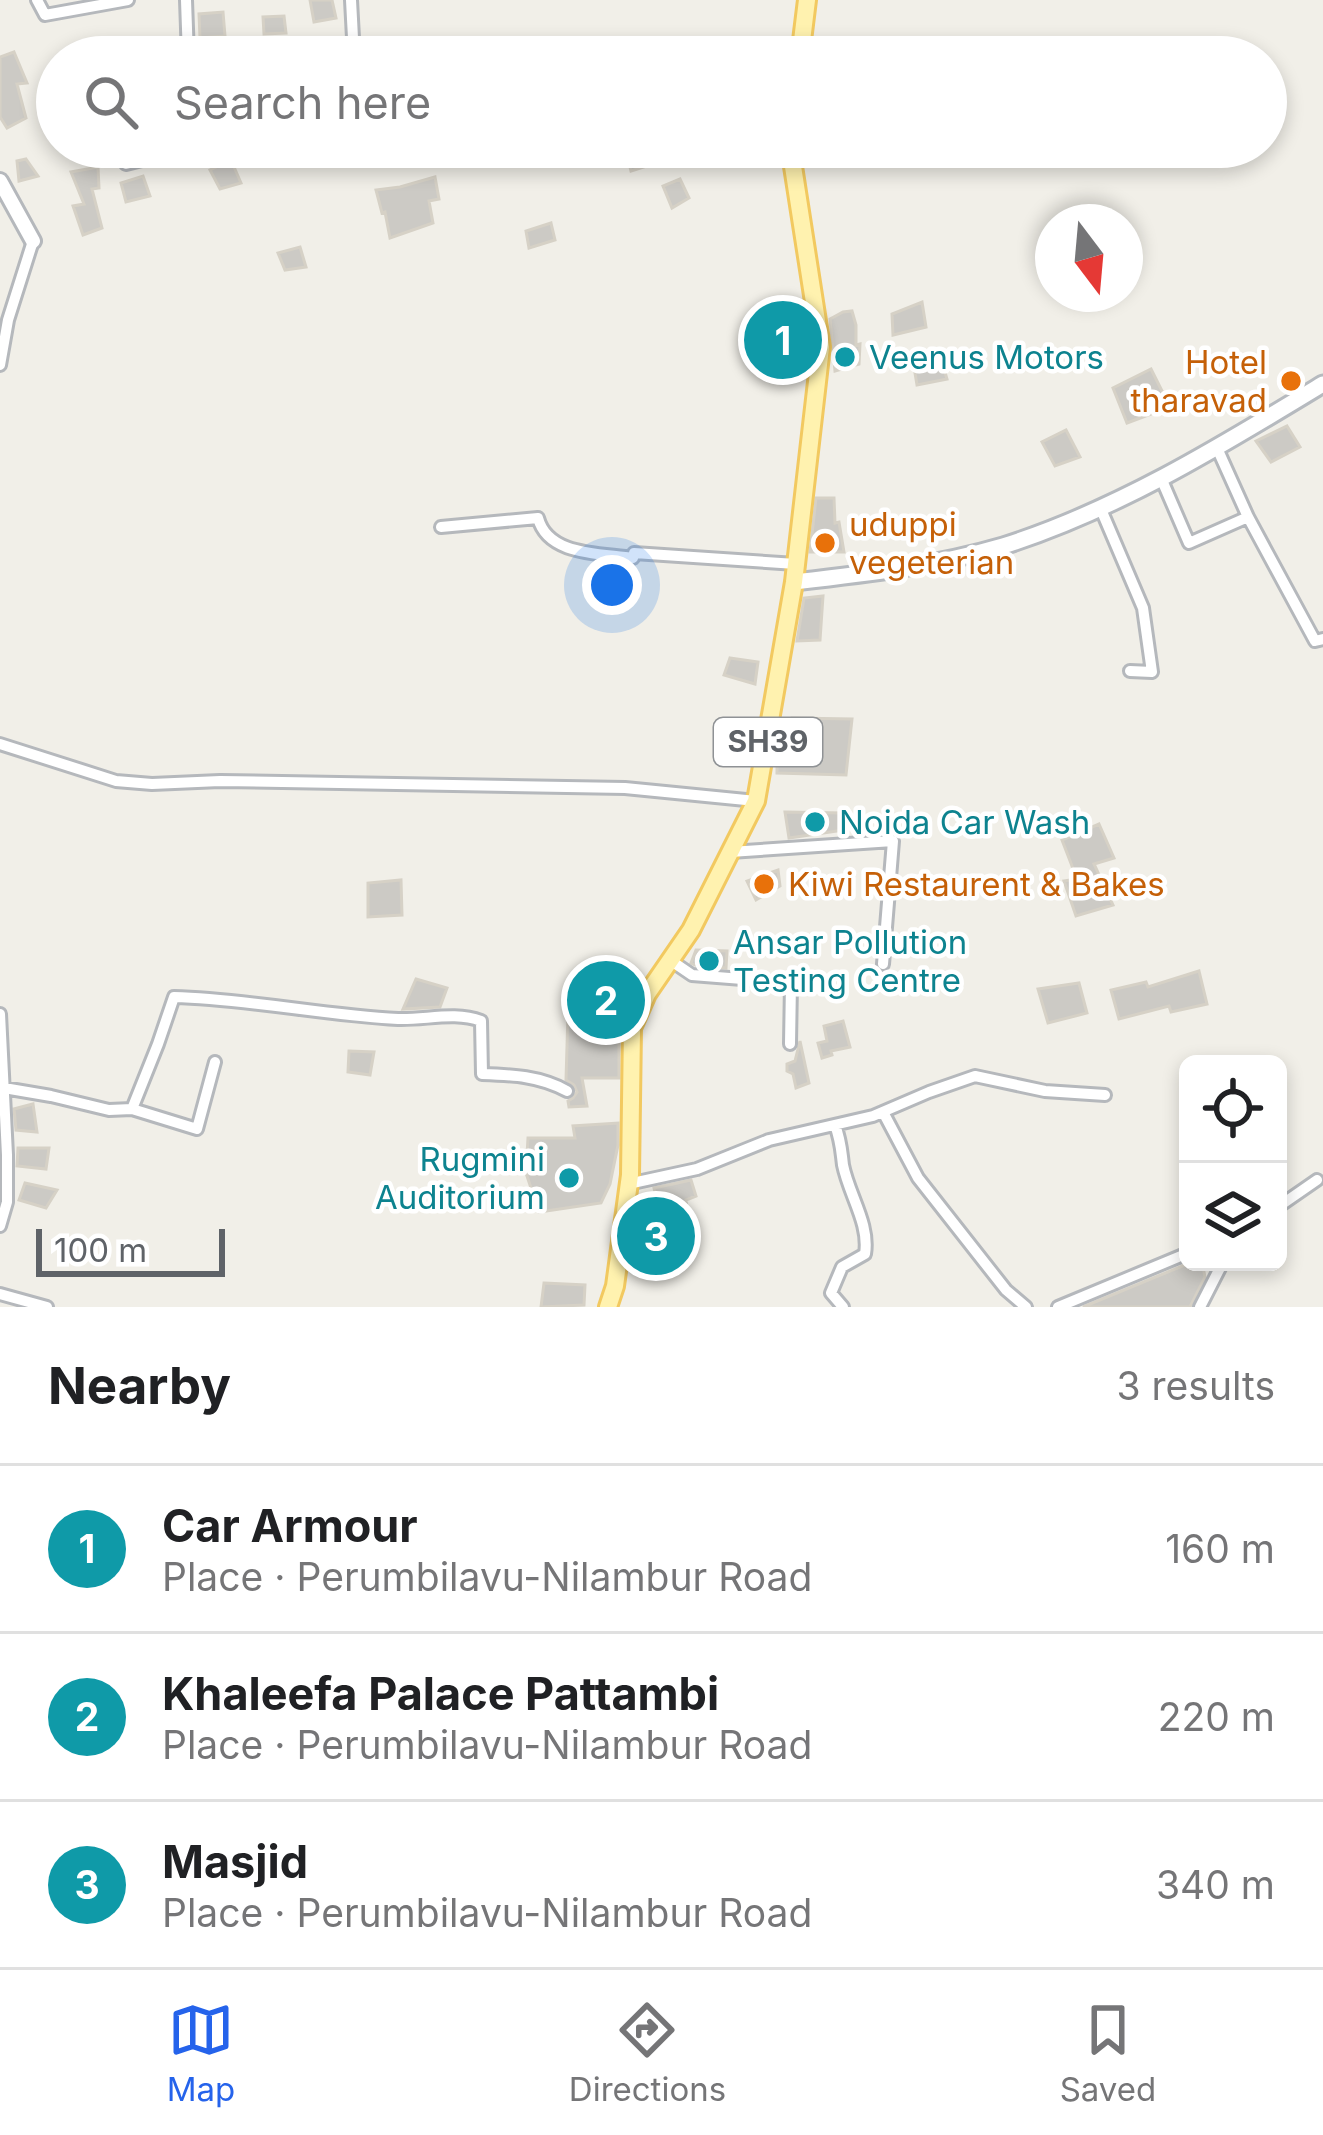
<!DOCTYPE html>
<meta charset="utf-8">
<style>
:root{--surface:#fff;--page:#f2f2f2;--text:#202124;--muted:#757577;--line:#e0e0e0;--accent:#2563eb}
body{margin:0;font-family:Inter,sans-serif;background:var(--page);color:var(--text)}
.controls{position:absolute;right:36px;bottom:36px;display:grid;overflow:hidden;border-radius:18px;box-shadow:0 6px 18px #0003}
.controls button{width:108px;height:108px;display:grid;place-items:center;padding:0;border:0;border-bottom:3px solid var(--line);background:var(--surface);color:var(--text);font:60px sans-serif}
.compass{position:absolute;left:1035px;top:204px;width:108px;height:108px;border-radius:50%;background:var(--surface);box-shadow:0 6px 18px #0003;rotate:164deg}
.scale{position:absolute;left:36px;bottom:30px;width:189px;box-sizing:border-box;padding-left:12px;border:6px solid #5f6368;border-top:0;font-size:33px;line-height:42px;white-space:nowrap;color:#5f6368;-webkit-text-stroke:9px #fff;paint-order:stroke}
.you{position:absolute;left:612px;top:585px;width:42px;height:42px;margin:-30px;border:9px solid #fff;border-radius:50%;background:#1a73e8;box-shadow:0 0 0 18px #1a73e833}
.badge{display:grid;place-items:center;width:78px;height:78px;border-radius:50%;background:var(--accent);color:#fff;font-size:39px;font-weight:700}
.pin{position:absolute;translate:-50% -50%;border:6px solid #fff;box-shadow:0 3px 12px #0006}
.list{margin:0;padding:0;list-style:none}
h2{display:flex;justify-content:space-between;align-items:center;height:156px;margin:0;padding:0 48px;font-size:51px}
h2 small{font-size:39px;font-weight:400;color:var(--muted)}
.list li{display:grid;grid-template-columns:78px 1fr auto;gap:36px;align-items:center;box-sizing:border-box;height:168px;padding:0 48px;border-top:3px solid var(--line)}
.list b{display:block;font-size:45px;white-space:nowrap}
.list p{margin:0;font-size:39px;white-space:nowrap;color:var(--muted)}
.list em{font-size:39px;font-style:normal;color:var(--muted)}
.icon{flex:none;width:66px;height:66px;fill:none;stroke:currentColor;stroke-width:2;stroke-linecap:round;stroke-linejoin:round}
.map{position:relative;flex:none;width:1323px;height:1307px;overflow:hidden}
.search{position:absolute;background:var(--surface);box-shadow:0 6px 18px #0003;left:36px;right:36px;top:36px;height:132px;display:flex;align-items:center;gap:30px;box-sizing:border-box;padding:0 42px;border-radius:66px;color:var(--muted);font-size:45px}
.sheet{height:660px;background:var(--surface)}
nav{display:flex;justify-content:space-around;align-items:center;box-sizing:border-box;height:168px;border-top:3px solid var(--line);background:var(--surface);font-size:33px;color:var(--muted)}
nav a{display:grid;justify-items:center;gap:6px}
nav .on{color:var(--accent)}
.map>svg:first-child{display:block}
</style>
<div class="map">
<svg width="1323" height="1307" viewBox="0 0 1323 1307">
<rect width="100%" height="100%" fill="#f1efe8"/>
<path fill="#cccac5" stroke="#d6d1c6" stroke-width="3" d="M 310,0 L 332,0 L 336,18 L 314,22 Z
M 223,12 L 225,36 L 200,38 L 199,14 Z
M 284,16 L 286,33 L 264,34 L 263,17 Z
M 331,45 L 336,57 L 296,57 L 295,52 Z
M 14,52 L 27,83 L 17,84 L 26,118 L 7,128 L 0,117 L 0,57 Z
M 625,147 L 651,147 L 653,164 L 631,171 Z
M 26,159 L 38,176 L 19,181 L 17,161 Z
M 231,160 L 241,183 L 220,189 L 210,170 Z
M 98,167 L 99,188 L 92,189 L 102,228 L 83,235 L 73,206 L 84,204 L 71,172 Z
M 143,176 L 150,196 L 126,202 L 121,183 Z
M 435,177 L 439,199 L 429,201 L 433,223 L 390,238 L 385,212 L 382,213 L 376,190 L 400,187 Z
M 680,179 L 689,198 L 672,208 L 663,186 Z
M 551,223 L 555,240 L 529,248 L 526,231 Z
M 300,247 L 306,267 L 285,270 L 278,253 Z
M 922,302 L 926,327 L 893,335 L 892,314 Z
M 852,311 L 856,325 L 856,345 L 860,344 L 859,364 L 835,371 L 830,319 L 843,312 Z
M 790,325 L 794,350 L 775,352 L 771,331 Z
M 940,355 L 947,379 L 917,385 L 913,361 Z
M 1151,369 L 1170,407 L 1127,423 L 1113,388 Z
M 1287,426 L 1300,447 L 1271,462 L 1256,441 Z
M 1066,430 L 1080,457 L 1055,466 L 1042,442 Z
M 816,498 L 834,498 L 835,523 L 839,522 L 844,552 L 810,552 Z
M 823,596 L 820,640 L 797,641 L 804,598 Z
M 730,658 L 758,662 L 755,684 L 724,675 Z
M 792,718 L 852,719 L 846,775 L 777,773 L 777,756 L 787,756 Z
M 785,812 L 843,813 L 844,830 L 789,838 Z
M 1099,824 L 1114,858 L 1094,864 L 1113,905 L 1076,916 L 1064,881 L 1077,879 L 1062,840 Z
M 778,870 L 780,886 L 756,900 L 747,881 Z
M 401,880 L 402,915 L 368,917 L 368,883 Z
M 696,950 L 727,951 L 726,968 L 695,965 L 691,963 Z
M 1199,971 L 1207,1004 L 1171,1012 L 1169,1006 L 1119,1019 L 1111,990 L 1146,982 L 1148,987 Z
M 416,979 L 447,988 L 440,1007 L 403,1009 Z
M 1079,983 L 1087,1013 L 1048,1023 L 1038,989 Z
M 586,990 L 625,990 L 626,1010 L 623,1011 L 619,1028 L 619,1078 L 582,1078 L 587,1106 L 569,1107 L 568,1101 L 573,1098 L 577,1092 L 574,1085 L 566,1080 L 568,1013 L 586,1014 Z
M 843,1021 L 850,1047 L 831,1051 L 832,1055 L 822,1058 L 818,1043 L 827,1041 L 824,1026 Z
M 800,1041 L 809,1083 L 796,1088 L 793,1074 L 787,1071 L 787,1064 L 795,1061 Z
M 349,1051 L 374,1052 L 370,1075 L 348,1072 Z
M 33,1104 L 37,1132 L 16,1130 L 14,1109 Z
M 618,1123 L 618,1145 L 610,1184 L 601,1203 L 539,1212 L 526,1173 L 528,1138 L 575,1138 L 573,1126 Z
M 18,1148 L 49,1148 L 46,1169 L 17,1166 Z
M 691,1180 L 696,1196 L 686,1200 L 689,1223 L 675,1224 L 678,1244 L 634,1241 L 636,1227 L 663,1229 L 654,1188 Z
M 25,1183 L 57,1190 L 46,1208 L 19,1200 Z
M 1192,1262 L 1202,1262 L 1205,1277 L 1190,1307 L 1083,1307 Z
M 544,1283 L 585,1285 L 584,1305 L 541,1307 Z"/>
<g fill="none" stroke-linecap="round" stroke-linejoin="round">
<g stroke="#b5b8bc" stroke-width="16">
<path id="minor" d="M 37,0 L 45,15 L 128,0
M 186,0 L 188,57
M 351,0 L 354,57
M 126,164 L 194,147
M 0,365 L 8,320 L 33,241
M 1217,448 L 1248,517 L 1315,641 L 1323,639
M 1161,478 L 1189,543 L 1248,517
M 1100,507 L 1143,608 L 1152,672 L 1130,671
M 441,527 L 538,518 C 548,556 600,553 633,558 L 634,553 L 796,564
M 0,744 L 116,781 L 152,784 L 220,781 L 625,788 L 756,801
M 730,852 L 893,841 L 883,964
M 670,960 L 692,975 L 791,983 L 790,1044
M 0,1014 L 7,1155 L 7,1202 L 0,1226
M 4,1088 L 51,1096 L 109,1110 L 132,1109 L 158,1044 L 174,997 C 249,999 323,1015 398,1019 C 426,1020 455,1011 481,1021 L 482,1074 C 513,1075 540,1076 567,1091
M 132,1109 L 197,1129 L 215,1062
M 883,1112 L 918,1178 L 1006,1290 L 1026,1307
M 835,1125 C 841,1141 841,1149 843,1165 C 849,1195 870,1224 865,1254 L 842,1267 L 831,1293 L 843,1307
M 628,1184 L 697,1169 L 769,1140 L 873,1116 L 929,1092 L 975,1076 L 1045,1091 L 1105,1095
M 1278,1207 L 1317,1180
M 0,1294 L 47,1307
M 1058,1307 L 1188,1253
M 1200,1307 L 1223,1262"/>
</g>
<g stroke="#b5b8bc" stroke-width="20">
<path id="tertiary" d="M 0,181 L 33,241"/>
</g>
<g stroke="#b6babf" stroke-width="21">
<path id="secondary" d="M 794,582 C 864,574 935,566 1003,546 C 1117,510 1221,446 1323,384"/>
</g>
<g stroke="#f2c960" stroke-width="22">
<path id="primary" d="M 800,57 L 807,0
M 608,1307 L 615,1286 L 630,1175 L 632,1028 L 647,994 L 691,930 L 756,801 L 794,582 L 821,347 L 790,147"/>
</g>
<use href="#minor" stroke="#fff" stroke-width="10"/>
<use href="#tertiary" stroke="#fff" stroke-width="14"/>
<use href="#secondary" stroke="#fff" stroke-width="15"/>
<use href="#primary" stroke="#fff2af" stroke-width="16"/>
</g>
<g fill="#0f9aa8" stroke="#fff" stroke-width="4.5">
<circle cx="845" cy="357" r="12"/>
<circle cx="815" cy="822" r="12"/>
<circle cx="709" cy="961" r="12"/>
<circle cx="569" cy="1178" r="12"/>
</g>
<g fill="#e8710a" stroke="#fff" stroke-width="4.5">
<circle cx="1291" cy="381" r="12"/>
<circle cx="825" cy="543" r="12"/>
<circle cx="764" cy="884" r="12"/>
</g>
<g text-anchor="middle" stroke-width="9" stroke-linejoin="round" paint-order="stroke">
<rect fill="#fff" stroke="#8f9295" stroke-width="3" x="714" y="718" width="108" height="48" rx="9"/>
<g font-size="30" font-weight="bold" fill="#5f6368">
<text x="768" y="752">SH39</text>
</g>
<g font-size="33" fill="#0d838f" stroke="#fff" text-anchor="start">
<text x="869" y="369">Veenus Motors</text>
<text x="839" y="834">Noida Car Wash</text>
<text x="733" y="954">Ansar Pollution<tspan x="733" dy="38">Testing Centre</tspan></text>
<text x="545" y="1171" text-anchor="end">Rugmini<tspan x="545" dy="38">Auditorium</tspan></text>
</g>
<g font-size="33" fill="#c56008" stroke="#fff" text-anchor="start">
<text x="1267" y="374" text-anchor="end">Hotel<tspan x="1267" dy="38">tharavad</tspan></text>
<text x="849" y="536">uduppi<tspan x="849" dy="38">vegeterian</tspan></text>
<text x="788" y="896">Kiwi Restaurent &amp; Bakes</text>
</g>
</g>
</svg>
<div class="controls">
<button><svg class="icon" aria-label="locate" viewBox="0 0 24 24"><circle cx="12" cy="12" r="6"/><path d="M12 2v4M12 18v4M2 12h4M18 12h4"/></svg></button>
<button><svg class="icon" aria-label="layers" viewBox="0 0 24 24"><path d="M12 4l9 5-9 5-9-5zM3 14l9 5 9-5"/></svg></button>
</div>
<svg class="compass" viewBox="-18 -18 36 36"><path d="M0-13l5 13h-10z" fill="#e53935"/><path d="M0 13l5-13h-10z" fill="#757577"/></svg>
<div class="scale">100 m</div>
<div class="you"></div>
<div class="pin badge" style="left:783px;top:340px;background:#0f9aa8">1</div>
<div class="pin badge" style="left:606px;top:1000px;background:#0f9aa8">2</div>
<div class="pin badge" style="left:656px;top:1236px;background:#0f9aa8">3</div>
<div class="search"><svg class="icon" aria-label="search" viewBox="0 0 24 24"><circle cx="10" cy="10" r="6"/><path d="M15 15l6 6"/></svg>Search here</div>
</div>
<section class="sheet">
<h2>Nearby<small>3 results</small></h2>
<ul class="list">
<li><span class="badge" style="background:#0f9aa8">1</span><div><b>Car Armour</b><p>Place · Perumbilavu-Nilambur Road</p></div><em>160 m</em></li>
<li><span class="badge" style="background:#0f9aa8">2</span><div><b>Khaleefa Palace Pattambi</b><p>Place · Perumbilavu-Nilambur Road</p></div><em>220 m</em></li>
<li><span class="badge" style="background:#0f9aa8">3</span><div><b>Masjid</b><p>Place · Perumbilavu-Nilambur Road</p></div><em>340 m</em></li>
</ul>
</section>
<nav>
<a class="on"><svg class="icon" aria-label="map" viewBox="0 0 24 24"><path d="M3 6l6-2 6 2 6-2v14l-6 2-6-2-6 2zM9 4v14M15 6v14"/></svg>Map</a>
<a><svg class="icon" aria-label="directions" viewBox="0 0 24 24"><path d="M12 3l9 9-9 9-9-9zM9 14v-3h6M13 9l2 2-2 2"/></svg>Directions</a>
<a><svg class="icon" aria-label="saved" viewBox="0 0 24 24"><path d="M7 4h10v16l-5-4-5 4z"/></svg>Saved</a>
</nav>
